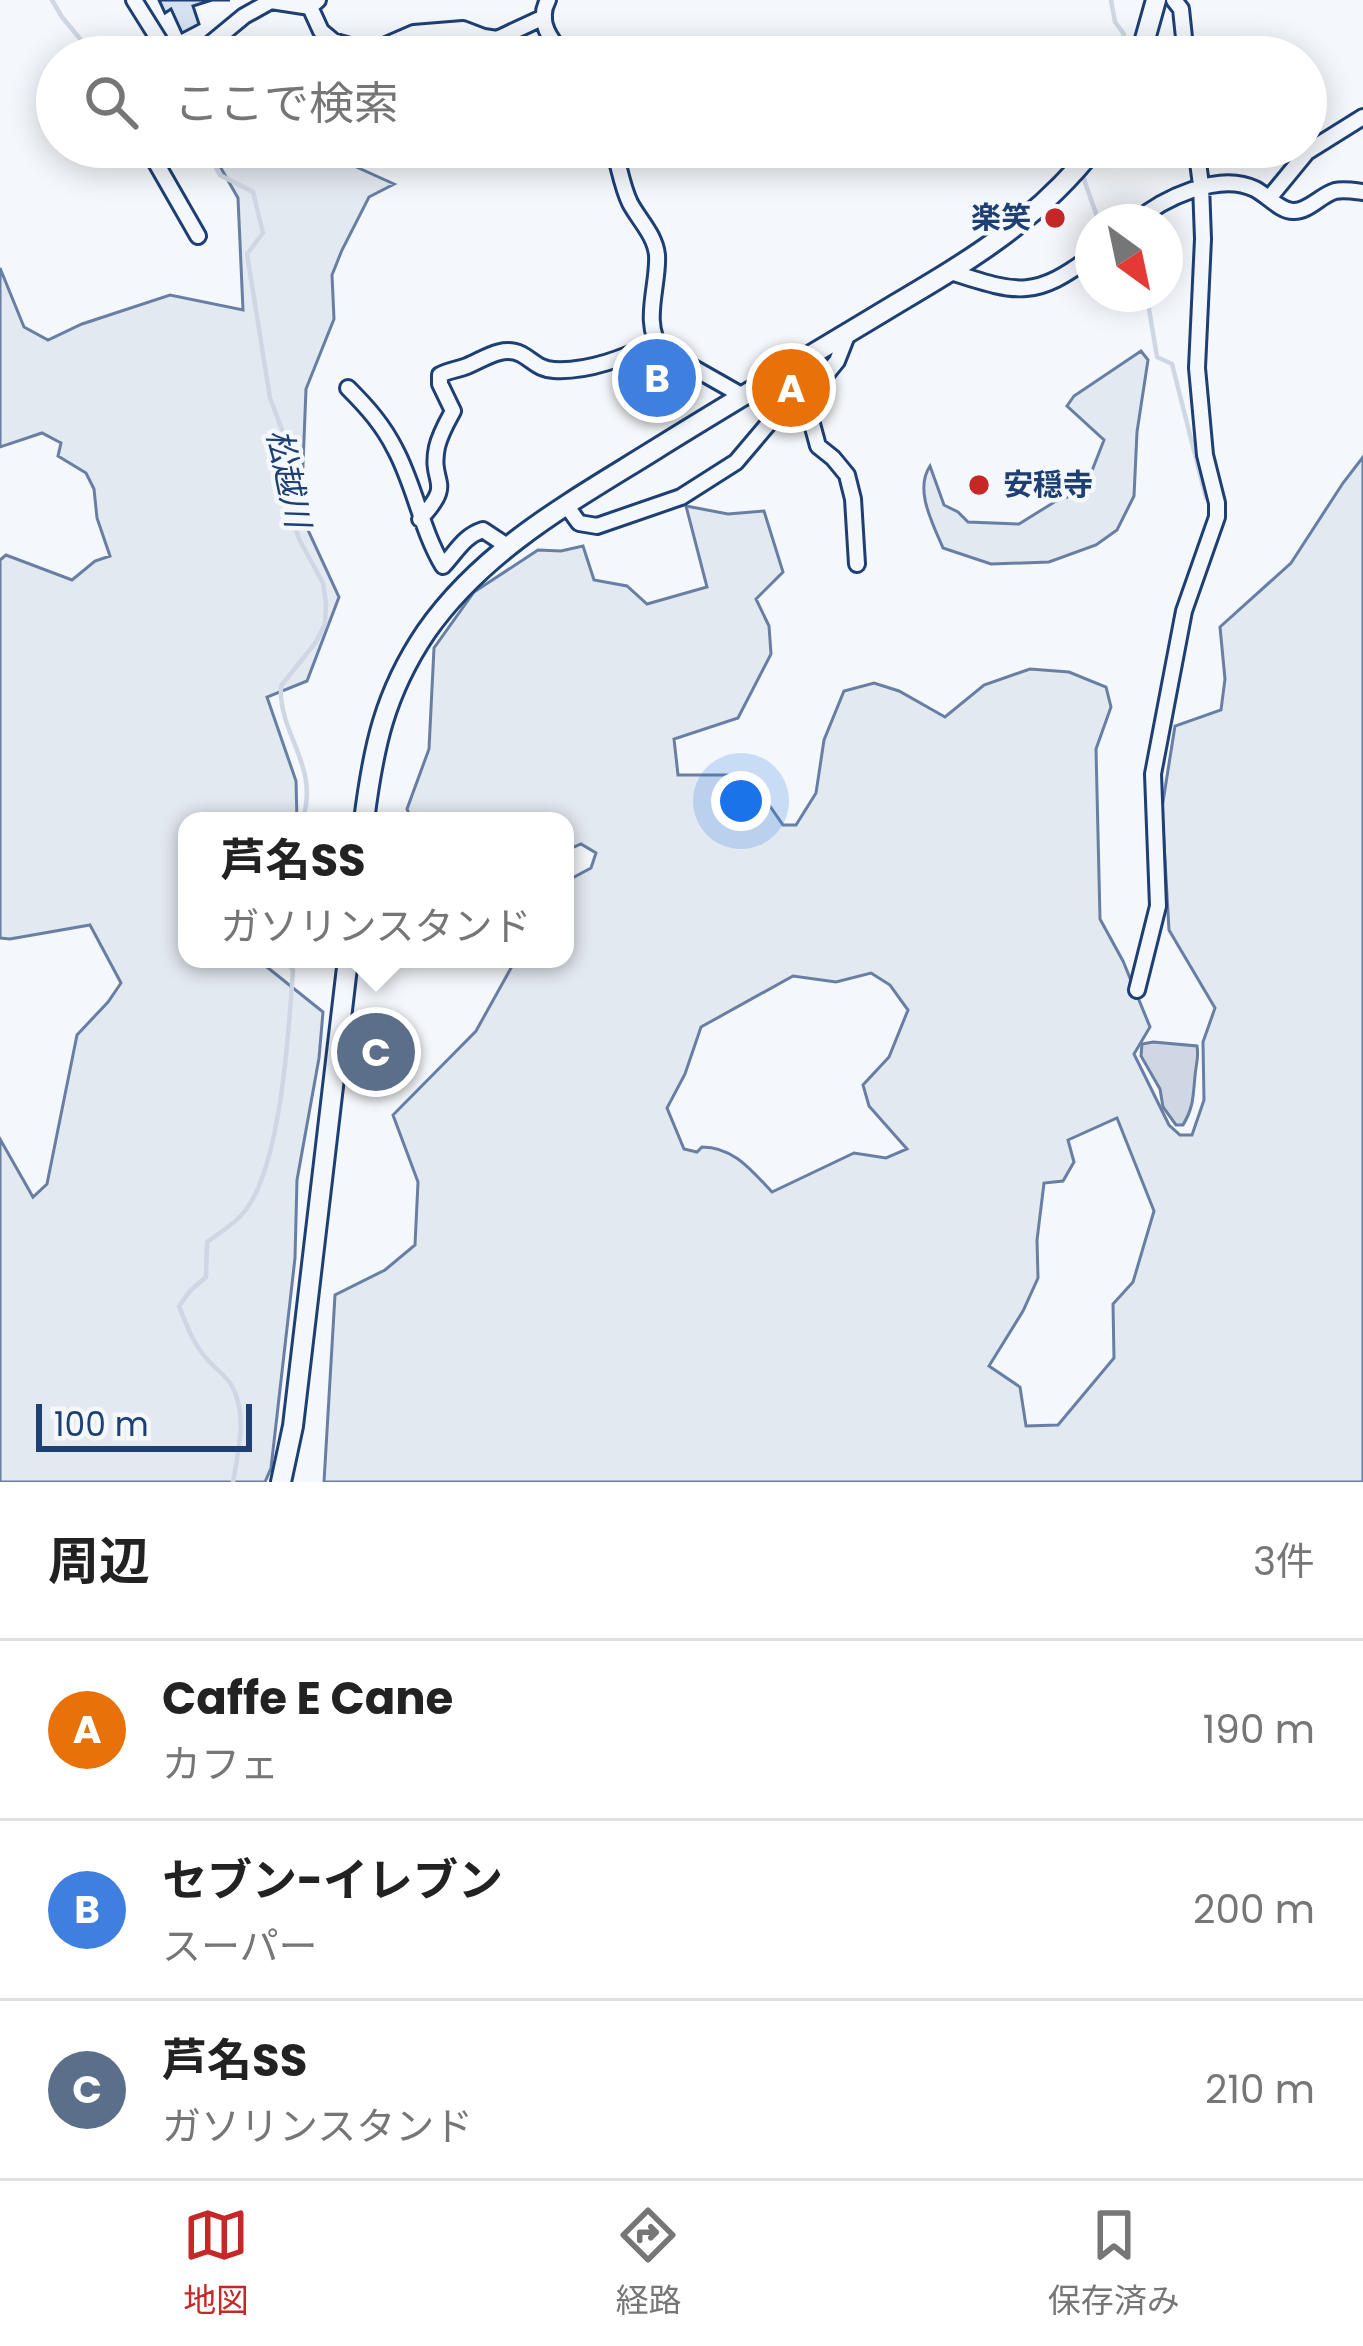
<!DOCTYPE html>
<html lang="ja">
<meta charset="utf-8">
<style>
:root{--surface:#fff;--page:#f2f2f2;--text:#222;--muted:#767676;--line:#e0e0e0;--accent:#c62828}
body{margin:0;font-family:Poppins,"Noto Sans JP",sans-serif;background:var(--page);color:var(--text)}
.compass{position:absolute;left:1075px;top:204px;width:108px;height:108px;border-radius:50%;background:var(--surface);box-shadow:0 6px 30px #0003;rotate:147deg}
.scale{position:absolute;left:36px;bottom:30px;width:216px;box-sizing:border-box;padding-left:12px;border:6px solid #1d3f73;border-top:0;font-size:33px;line-height:42px;white-space:nowrap;color:#1d3f73;-webkit-text-stroke:9px #f4f7fb;paint-order:stroke}
.you{position:absolute;left:741px;top:801px;width:42px;height:42px;margin:-30px;border:9px solid #fff;border-radius:50%;background:#1a73e8;box-shadow:0 0 0 18px #1a73e833}
.badge{display:grid;place-items:center;width:78px;height:78px;border-radius:50%;background:var(--accent);color:#fff;font-size:39px;font-weight:700}
.pin{position:absolute;translate:-50% -50%;border:6px solid #fff;box-shadow:0 3px 12px #0006}
.popup{position:absolute;left:178px;top:812px;width:396px;height:156px;box-sizing:border-box;display:grid;place-content:center;border-radius:24px;background:var(--surface);filter:drop-shadow(0 3px 9px #0005);font-size:39px;white-space:nowrap;color:var(--muted)}
.popup b{font-size:45px;color:var(--text)}
.popup::after{content:'';position:absolute;left:50%;top:100%;margin-left:-24px;border:24px solid transparent;border-top-color:var(--surface)}
.list{margin:0;padding:0;list-style:none}
h2{display:flex;justify-content:space-between;align-items:center;height:156px;margin:0;padding:0 48px;font-size:51px}
h2 small{font-size:39px;font-weight:400;color:var(--muted)}
.list li{display:grid;grid-template-columns:78px 1fr auto;gap:36px;align-items:center;box-sizing:border-box;height:180px;padding:0 48px;border-top:3px solid var(--line)}
.list b{display:block;font-size:45px;white-space:nowrap}
.list p{margin:0;font-size:39px;white-space:nowrap;color:var(--muted)}
.list em{font-size:39px;font-style:normal;color:var(--muted)}
.icon{flex:none;width:66px;height:66px;fill:none;stroke:currentColor;stroke-width:2;stroke-linecap:round;stroke-linejoin:round}
.map{position:relative;flex:none;width:1363px;height:1482px;overflow:hidden}
.search{position:absolute;background:var(--surface);box-shadow:0 6px 30px #0003;left:36px;right:36px;top:36px;height:132px;display:flex;align-items:center;gap:30px;box-sizing:border-box;padding:0 42px;border-radius:66px;color:var(--muted);font-size:45px}
.sheet{height:696px;background:var(--surface)}
nav{display:flex;justify-content:space-around;align-items:center;box-sizing:border-box;height:168px;border-top:3px solid var(--line);background:var(--surface);font-size:33px;color:var(--muted)}
nav a{display:grid;justify-items:center;gap:6px}
nav .on{color:var(--accent)}
.map>svg:first-child{display:block}
</style>
<div class="map">
<svg width="1363" height="1482" viewBox="0 0 1363 1482">
<rect width="100%" height="100%" fill="#f4f7fb"/>
<path fill="#e3e9f0" stroke="#687fa3" stroke-width="3" fill-rule="evenodd" d="M 212,147 L 339,147 L 341,160 L 394,184 L 369,197 L 342,250 L 332,275 L 334,319 L 306,389 L 301,515 L 339,597 L 307,681 L 267,697 L 296,781 L 297,821 L 187,821 L 187,959 L 257,959 L 323,1012 L 319,1058 L 297,1180 L 295,1258 L 271,1468 L 265,1482 L 0,1482 L 0,1139 L 33,1197 L 47,1184 L 77,1035 L 108,1002 L 121,983 L 90,925 L 10,939 L 0,938 L 0,560 L 6,555 L 72,580 L 95,561 L 110,556 L 97,518 L 94,489 L 86,473 L 58,456 L 61,443 L 42,433 L 0,447 L 0,268 L 24,327 L 48,340 L 82,324 L 170,295 L 243,310 L 238,198 L 210,149 Z
M 1141,351 L 1148,360 L 1137,432 L 1134,496 L 1117,530 L 1096,545 L 1049,562 L 991,564 L 943,548 C 933,524 914,490 930,466 L 944,505 L 958,512 L 968,522 L 1019,524 L 1056,501 L 1084,491 L 1104,440 L 1067,406 L 1074,396 Z
M 1363,457 L 1363,1482 L 324,1482 L 335,1295 L 385,1270 L 415,1245 L 418,1182 L 393,1115 L 476,1031 L 516,959 L 565,959 L 565,882 L 591,868 L 596,853 L 581,844 L 565,851 L 565,821 L 412,821 L 407,809 L 429,749 L 434,648 L 474,592 L 538,550 L 561,551 L 583,546 L 594,580 L 627,586 L 647,604 L 707,587 L 686,506 L 728,514 L 764,511 L 783,572 L 756,599 L 769,626 L 771,654 L 738,718 L 674,739 L 678,775 L 736,775 L 765,799 L 783,825 L 796,825 L 816,793 L 824,740 L 844,691 L 874,683 L 899,691 L 945,717 L 984,685 L 1030,669 L 1069,672 L 1106,687 L 1111,707 L 1096,749 L 1100,919 L 1123,961 L 1150,1027 L 1134,1054 L 1169,1125 L 1180,1135 L 1192,1135 L 1204,1100 L 1203,1042 L 1215,1008 L 1169,930 L 1162,808 L 1175,726 L 1221,710 L 1225,679 L 1220,627 L 1291,563 L 1343,483 ZM 871,973 L 890,985 L 908,1010 L 889,1057 L 863,1085 L 869,1106 L 907,1149 L 886,1158 L 854,1153 L 772,1192 C 752,1171 734,1147 702,1147 L 697,1152 L 684,1149 L 667,1108 L 685,1074 L 701,1027 L 793,976 L 836,982 ZM 1117,1118 L 1154,1211 L 1133,1282 L 1113,1304 L 1114,1358 L 1058,1425 L 1026,1426 L 1020,1387 L 989,1366 L 1023,1311 L 1038,1278 L 1037,1240 L 1044,1183 L 1063,1181 L 1074,1162 L 1068,1140 Z"/>
<path fill="#cfd7e4" stroke="#687fa3" stroke-width="3" d="M 1153,1042 L 1197,1046 C 1199,1057 1196,1064 1195,1076 C 1193,1095 1194,1107 1183,1125 L 1176,1125 L 1163,1107 L 1160,1089 L 1141,1056 L 1142,1044 Z"/>
<g fill="none" stroke-linecap="round" stroke-linejoin="round">
<path stroke="#cfd7e4" stroke-width="4.5" d="M 52,0 L 62,17 L 95,57
M 1111,57 L 1117,55 L 1124,34 L 1115,22 L 1111,0
M 204,147 L 220,175 L 253,192 L 263,233 L 247,254 L 270,398 L 284,435 L 289,507 L 299,539 L 323,583 L 326,603 L 325,624 L 316,642 L 281,686 C 278,735 321,766 302,821
M 1072,147 L 1077,160
M 1081,171 L 1099,222
M 1142,294 L 1147,297 L 1157,357 L 1172,364 L 1206,498
M 233,1482 C 238,1451 248,1416 232,1386 C 226,1375 214,1368 206,1358 C 193,1343 186,1324 179,1306 L 190,1291 L 206,1277 L 207,1242 C 219,1233 235,1224 244,1212 C 281,1168 289,1029 293,970 L 284,959"/>
</g>
<path fill="#d5e0f0" stroke="#1d3f73" stroke-width="3" d="M 159,0 L 230,0 L 212,0 L 193,6 L 199,24 L 182,33 L 171,9 L 165,13 Z
M 667,358 L 680,378 L 647,398 L 635,378 Z"/>
<g fill="none" stroke-linecap="round" stroke-linejoin="round">
<g stroke="#1d3f73" stroke-width="20">
<path id="street" d="M 134,0 L 169,56 L 198,54 L 244,16 L 271,1 L 310,7 L 318,0
M 548,0 C 536,22 551,40 565,57
M 1174,0 L 1181,9 L 1186,57
M 310,7 L 321,31 L 333,41 L 354,47 L 384,46 L 414,33 L 463,29 L 484,37 L 497,39 L 544,17
M 684,57 L 692,52
M 147,147 L 198,236
M 613,147 C 619,165 622,187 630,203 C 639,220 655,235 657,255 C 659,285 641,324 662,350 L 743,396
M 1270,197 L 1307,152 L 1363,117
M 1135,222 C 1162,199 1219,171 1255,189 C 1267,195 1281,212 1294,211 C 1309,211 1321,195 1335,191 C 1343,189 1355,191 1363,192
M 951,272 C 1017,293 1034,300 1093,255
M 348,388 C 367,407 383,425 395,449 C 415,486 421,529 443,566 C 457,551 464,536 483,530 L 507,546
M 805,398 L 818,446 L 833,458 L 847,475 L 853,499 L 857,564
M 566,505 L 579,523 L 597,526 L 681,497 L 736,462 L 769,423 L 811,393 L 837,361 L 848,333
M 420,519 C 456,480 429,486 437,447 C 440,434 447,422 453,411 L 440,384 L 440,375 C 449,370 457,370 467,366 C 484,359 502,345 521,354 C 534,361 538,369 554,370 C 589,372 625,357 656,343
M 1137,990 L 1158,906 L 1153,774 L 1184,611 L 1217,517 L 1217,503 L 1205,455 L 1197,368 L 1203,239 L 1201,185 L 1196,147"/>
</g>
<g stroke="#1d3f73" stroke-width="24">
<path id="secondary" d="M 1140,57 L 1156,0
M 364,821 C 373,749 384,694 426,632 C 483,550 571,502 653,451 C 733,401 815,353 896,304 C 972,259 1039,219 1095,147
M 281,1482 L 293,1426 L 348,959"/>
</g>
<use href="#street" stroke="#f4f7fb" stroke-width="14"/>
<use href="#secondary" stroke="#f4f7fb" stroke-width="18"/>
</g>
<g fill="#c62828" stroke="#f4f7fb" stroke-width="4.5">
<circle cx="1055" cy="218" r="12"/>
<circle cx="979" cy="485" r="12"/>
</g>
<g text-anchor="middle" stroke-width="9" stroke-linejoin="round" paint-order="stroke">
<g font-size="30" font-weight="bold" fill="#1d3f73" stroke="#f4f7fb" text-anchor="end">
<text x="1031" y="228">楽笑</text>
<text x="1003" y="495" text-anchor="start">安穏寺</text>
</g>
<g font-size="33" font-style="italic" fill="#1d3f73" stroke="#f4f7fb">
<text transform="translate(289 478) rotate(78)" y="12">松越川</text>
</g>
</g>
</svg>
<svg class="compass" viewBox="-18 -18 36 36"><path d="M0-13l5 13h-10z" fill="#e53935"/><path d="M0 13l5-13h-10z" fill="#767676"/></svg>
<div class="scale">100 m</div>
<div class="you"></div>
<div class="pin badge" style="left:791px;top:388px;background:#e8710a">A</div>
<div class="pin badge" style="left:657px;top:378px;background:#3f7fe0">B</div>
<div class="pin badge" style="left:376px;top:1052px;background:#5c6f8a">C</div>
<div class="popup"><b>芦名SS</b>ガソリンスタンド</div>
<div class="search"><svg class="icon" aria-label="search" viewBox="0 0 24 24"><circle cx="10" cy="10" r="6"/><path d="M15 15l6 6"/></svg>ここで検索</div>
</div>
<section class="sheet">
<h2>周辺<small>3件</small></h2>
<ul class="list">
<li><span class="badge" style="background:#e8710a">A</span><div><b>Caffe E Cane</b><p>カフェ</p></div><em>190 m</em></li>
<li><span class="badge" style="background:#3f7fe0">B</span><div><b>セブン-イレブン</b><p>スーパー</p></div><em>200 m</em></li>
<li><span class="badge" style="background:#5c6f8a">C</span><div><b>芦名SS</b><p>ガソリンスタンド</p></div><em>210 m</em></li>
</ul>
</section>
<nav>
<a class="on"><svg class="icon" aria-label="map" viewBox="0 0 24 24"><path d="M3 6l6-2 6 2 6-2v14l-6 2-6-2-6 2zM9 4v14M15 6v14"/></svg>地図</a>
<a><svg class="icon" aria-label="directions" viewBox="0 0 24 24"><path d="M12 3l9 9-9 9-9-9zM9 14v-3h6M13 9l2 2-2 2"/></svg>経路</a>
<a><svg class="icon" aria-label="saved" viewBox="0 0 24 24"><path d="M7 4h10v16l-5-4-5 4z"/></svg>保存済み</a>
</nav>
